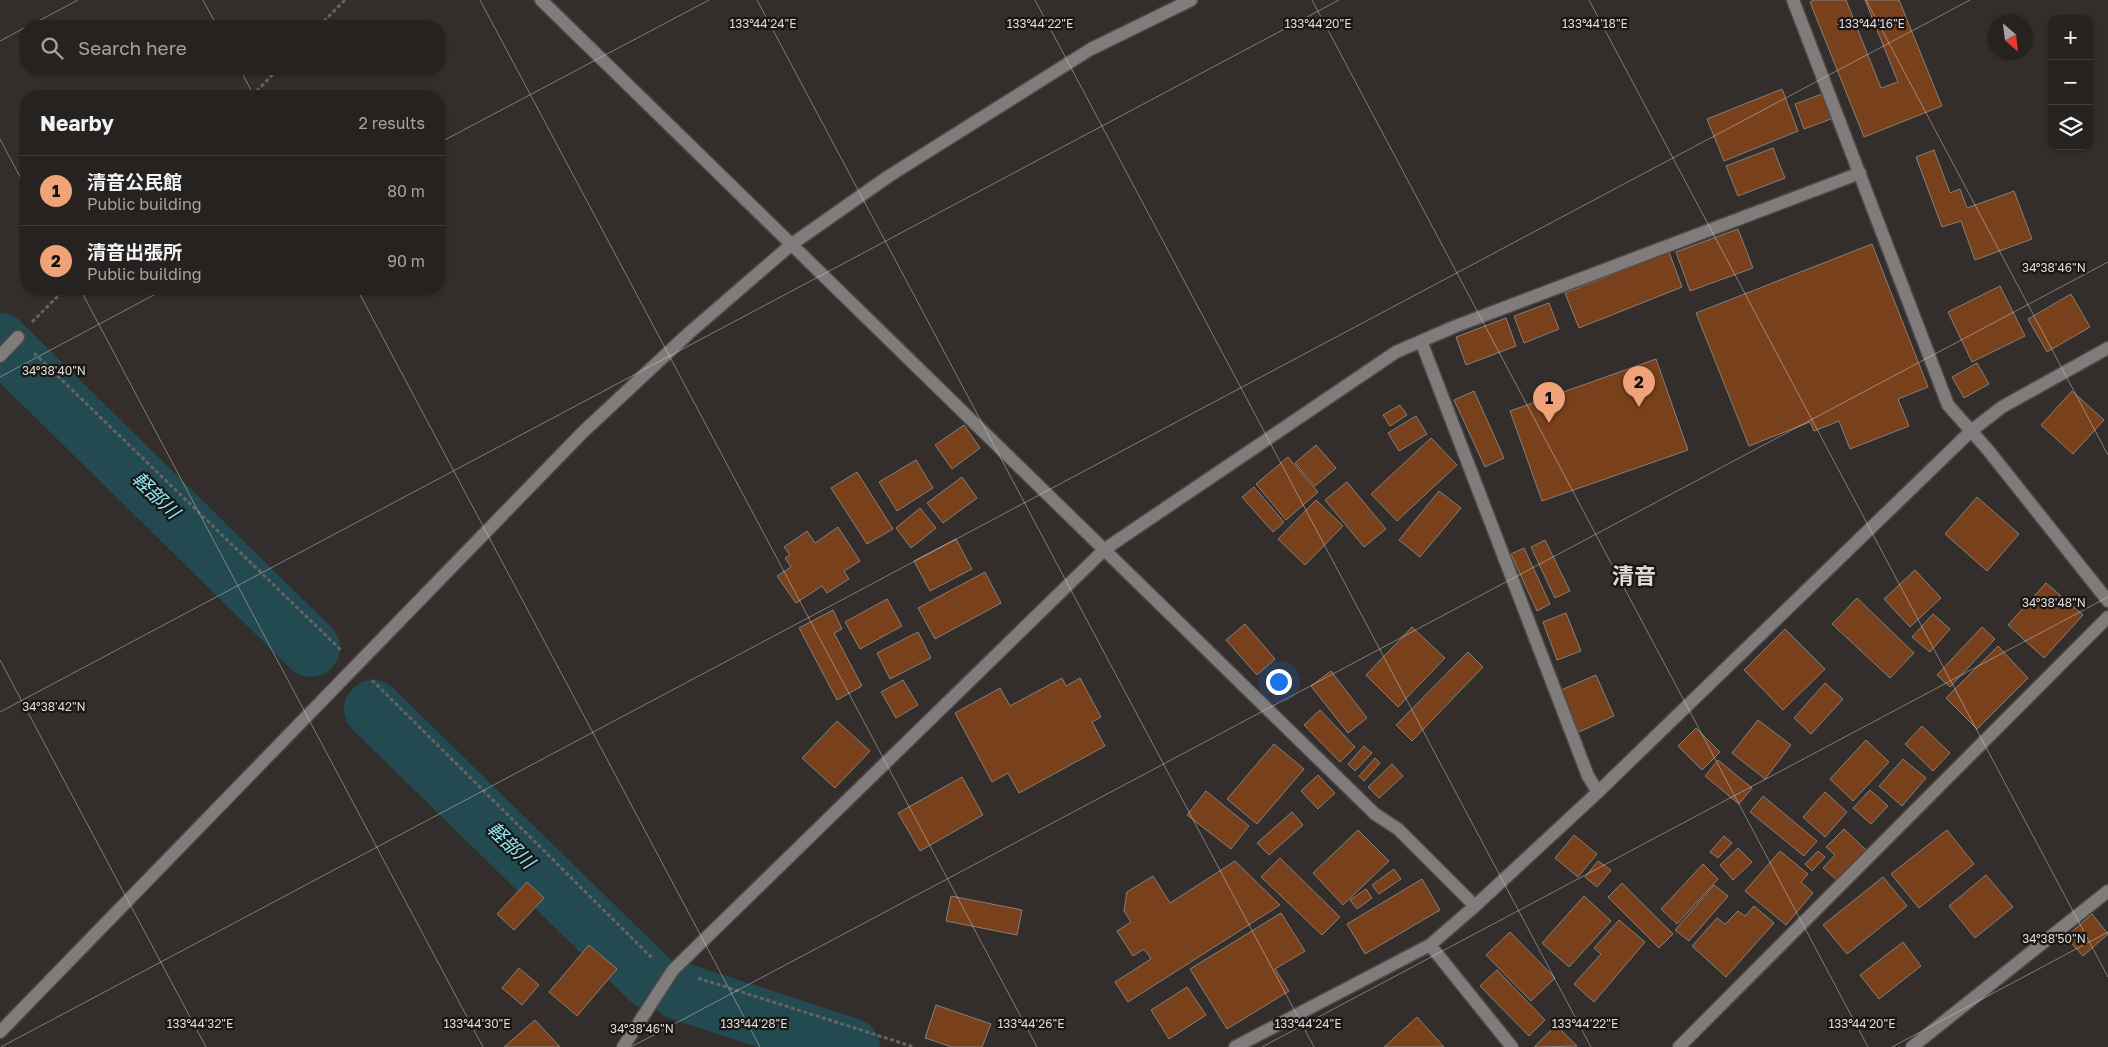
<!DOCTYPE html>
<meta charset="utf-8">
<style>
:root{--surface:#262220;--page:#2e2a29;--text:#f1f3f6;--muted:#a4a4a5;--line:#423f3e;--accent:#f0a279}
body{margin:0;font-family:"Golos Text","Noto Sans JP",sans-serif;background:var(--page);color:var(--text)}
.controls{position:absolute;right:15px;top:15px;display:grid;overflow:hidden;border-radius:10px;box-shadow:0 1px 4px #0004}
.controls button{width:45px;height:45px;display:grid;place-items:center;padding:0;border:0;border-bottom:1px solid var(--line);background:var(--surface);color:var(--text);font:25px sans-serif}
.compass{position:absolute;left:1988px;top:15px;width:45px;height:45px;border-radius:50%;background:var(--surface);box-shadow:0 1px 4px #0004;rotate:152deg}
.you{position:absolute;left:1278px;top:681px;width:18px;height:18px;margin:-12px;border:4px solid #fff;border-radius:50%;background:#1a73e8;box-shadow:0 0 0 8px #1a73e833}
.badge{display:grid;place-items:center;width:32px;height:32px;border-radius:50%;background:var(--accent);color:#111;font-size:16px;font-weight:700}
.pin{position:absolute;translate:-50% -41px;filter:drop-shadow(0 1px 2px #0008)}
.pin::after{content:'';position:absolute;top:26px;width:18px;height:15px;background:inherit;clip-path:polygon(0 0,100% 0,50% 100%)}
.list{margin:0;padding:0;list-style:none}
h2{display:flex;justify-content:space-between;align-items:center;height:65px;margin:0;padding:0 20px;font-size:21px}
h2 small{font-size:16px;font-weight:400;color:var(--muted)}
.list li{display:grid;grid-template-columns:32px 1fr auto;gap:15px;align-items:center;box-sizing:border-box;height:70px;padding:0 20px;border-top:1px solid var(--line)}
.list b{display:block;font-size:19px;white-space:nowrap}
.list p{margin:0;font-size:16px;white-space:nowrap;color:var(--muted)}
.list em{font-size:16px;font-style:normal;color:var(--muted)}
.icon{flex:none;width:28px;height:28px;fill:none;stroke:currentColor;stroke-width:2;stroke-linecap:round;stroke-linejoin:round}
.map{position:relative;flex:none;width:2108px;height:1047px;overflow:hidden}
.search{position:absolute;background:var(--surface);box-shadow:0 1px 4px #0004;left:20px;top:20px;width:425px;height:55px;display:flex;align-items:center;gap:12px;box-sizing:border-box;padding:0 18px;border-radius:20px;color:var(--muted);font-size:19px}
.panel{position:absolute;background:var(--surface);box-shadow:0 1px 4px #0004;left:20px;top:90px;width:425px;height:205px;border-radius:20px}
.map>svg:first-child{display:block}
</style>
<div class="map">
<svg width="2108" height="1047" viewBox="0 0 2108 1047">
<rect width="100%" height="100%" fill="#332e2b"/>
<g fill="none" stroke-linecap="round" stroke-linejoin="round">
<path stroke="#224a50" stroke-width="58" d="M 0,342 L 311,648
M 373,709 L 650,980
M 679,991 L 851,1047"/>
</g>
<path fill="#78411b" stroke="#857f7b" d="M 1814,0 L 1846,0 L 1881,88 L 1898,82 L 1865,0 L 1899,0 L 1942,106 L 1864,137 L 1810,2 Z
M 1782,89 L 1798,131 L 1724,161 L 1707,119 Z
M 1822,94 L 1831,119 L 1804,129 L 1795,104 Z
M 1773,148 L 1785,178 L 1738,196 L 1726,166 Z
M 1934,150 L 1950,193 L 1960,189 L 1967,208 L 2014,191 L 2032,239 L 1975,260 L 1961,221 L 1942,227 L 1916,157 Z
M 1738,229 L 1753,268 L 1690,291 L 1676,252 Z
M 1872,244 L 1928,387 L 1898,399 L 1909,426 L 1850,449 L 1839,421 L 1814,431 L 1810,422 L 1749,446 L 1696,313 Z
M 1669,252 L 1682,287 L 1579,328 L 1565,293 Z
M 2000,286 L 2025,336 L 1972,362 L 1948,312 Z
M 2071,294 L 2090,327 L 2047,352 L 2028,319 Z
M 1549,303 L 1559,329 L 1524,343 L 1514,316 Z
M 1506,318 L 1516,346 L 1466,365 L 1456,337 Z
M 1656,359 L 1688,450 L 1542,501 L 1510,411 Z
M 1977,363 L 1989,384 L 1964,398 L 1952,377 Z
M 1474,391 L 1504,458 L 1485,467 L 1454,400 Z
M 2072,391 L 2104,420 L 2073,454 L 2041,425 Z
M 1400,405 L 1407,415 L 1390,426 L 1383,415 Z
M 1416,416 L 1427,434 L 1399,451 L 1388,433 Z
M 964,425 L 980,448 L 952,469 L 935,445 Z
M 1431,438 L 1457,465 L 1397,521 L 1371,494 Z
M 1316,445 L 1336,468 L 1315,486 L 1295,463 Z
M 1288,457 L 1318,492 L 1286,520 L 1256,484 Z
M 916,460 L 933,488 L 897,511 L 879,482 Z
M 857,472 L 893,529 L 867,544 L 831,488 Z
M 962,477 L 977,498 L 943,523 L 927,503 Z
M 1347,482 L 1386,529 L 1364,547 L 1325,500 Z
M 1254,487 L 1284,522 L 1273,532 L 1242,497 Z
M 1439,491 L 1461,508 L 1420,557 L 1399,540 Z
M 1977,497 L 2019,534 L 1987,571 L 1945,534 Z
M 1316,500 L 1343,526 L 1305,565 L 1278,539 Z
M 920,508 L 936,528 L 911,548 L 896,528 Z
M 838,527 L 860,561 L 844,571 L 849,579 L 827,593 L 822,586 L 796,603 L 777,576 L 791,567 L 785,558 L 790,555 L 784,547 L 807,531 L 815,543 Z
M 956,539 L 972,569 L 930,591 L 914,561 Z
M 1545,540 L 1570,591 L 1555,598 L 1531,547 Z
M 1524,548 L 1550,604 L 1537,611 L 1511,554 Z
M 1915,570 L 1941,598 L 1910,627 L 1884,599 Z
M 985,572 L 1001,603 L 935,639 L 918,608 Z
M 2046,583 L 2083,615 L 2044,658 L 2008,625 Z
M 1857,598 L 1914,653 L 1890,678 L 1832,624 Z
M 887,599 L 902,626 L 860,649 L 845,622 Z
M 833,610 L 842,629 L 834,633 L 862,686 L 837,700 L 799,628 Z
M 1566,613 L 1581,651 L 1557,660 L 1543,622 Z
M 1933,614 L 1950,629 L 1930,652 L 1912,637 Z
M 1245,624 L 1275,659 L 1257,675 L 1226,640 Z
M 1412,627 L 1445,658 L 1398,707 L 1366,675 Z
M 1982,627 L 1995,639 L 1950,687 L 1937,675 Z
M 1785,629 L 1825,669 L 1783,710 L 1744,670 Z
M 918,632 L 931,658 L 890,679 L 877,653 Z
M 1998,646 L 2028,678 L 1977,729 L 1946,698 Z
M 1468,652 L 1483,667 L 1412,741 L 1396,725 Z
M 1331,671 L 1367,718 L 1348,733 L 1311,686 Z
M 1596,675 L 1614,716 L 1579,732 L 1561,690 Z
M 1062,678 L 1066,686 L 1080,678 L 1101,717 L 1092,722 L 1105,746 L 1019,793 L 1008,773 L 992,782 L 955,713 L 1000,688 L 1010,706 Z
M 903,680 L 918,705 L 896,718 L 881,692 Z
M 1825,683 L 1843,699 L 1811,734 L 1794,718 Z
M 1320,710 L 1355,747 L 1340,762 L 1304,725 Z
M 1758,720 L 1791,745 L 1765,779 L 1732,753 Z
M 837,721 L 870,751 L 835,788 L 802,758 Z
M 1922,726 L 1950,753 L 1933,771 L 1905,744 Z
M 1696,728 L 1720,752 L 1702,770 L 1678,746 Z
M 1866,740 L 1889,762 L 1853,801 L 1830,779 Z
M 1274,744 L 1304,769 L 1257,824 L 1227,799 Z
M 1364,746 L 1372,753 L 1355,771 L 1348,764 Z
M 1375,758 L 1380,763 L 1364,781 L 1359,776 Z
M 1903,759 L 1926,778 L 1902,806 L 1879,786 Z
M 1718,760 L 1752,788 L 1739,804 L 1705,776 Z
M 1392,764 L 1403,776 L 1379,798 L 1368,787 Z
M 1318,775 L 1335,793 L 1318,809 L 1301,791 Z
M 962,777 L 983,815 L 920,851 L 898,813 Z
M 1870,790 L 1888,806 L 1871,824 L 1853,808 Z
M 1206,791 L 1249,826 L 1231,849 L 1187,815 Z
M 1825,792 L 1847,812 L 1825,837 L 1803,817 Z
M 1763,796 L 1817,841 L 1804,856 L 1750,812 Z
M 1292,812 L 1303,825 L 1269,855 L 1257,843 Z
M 1844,829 L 1866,850 L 1837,880 L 1823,868 L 1835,855 L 1826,847 Z
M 1358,830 L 1389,861 L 1343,905 L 1313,873 Z
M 1947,830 L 1974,864 L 1919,908 L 1891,874 Z
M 1574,835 L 1597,854 L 1578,877 L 1555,858 Z
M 1724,836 L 1732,843 L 1718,858 L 1710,852 Z
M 1738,848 L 1752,862 L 1733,880 L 1720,865 Z
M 1780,851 L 1808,874 L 1801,882 L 1813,893 L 1786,925 L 1745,891 Z
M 1818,851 L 1825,857 L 1812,871 L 1805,864 Z
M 1280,858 L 1340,917 L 1322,935 L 1261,877 Z
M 1235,861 L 1280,905 L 1128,1002 L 1115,982 L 1151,959 L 1144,949 L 1133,956 L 1117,931 L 1131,922 L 1124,911 L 1127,892 L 1153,876 L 1170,903 Z
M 1598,861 L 1611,870 L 1597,887 L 1585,877 Z
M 1703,864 L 1718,879 L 1677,924 L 1661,909 Z
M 1394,869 L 1401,879 L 1379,894 L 1372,885 Z
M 1986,875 L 2013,907 L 1975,938 L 1949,906 Z
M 1883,877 L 1907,906 L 1847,954 L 1823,925 Z
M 1422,879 L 1440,910 L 1365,954 L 1347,924 Z
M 527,882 L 544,898 L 514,930 L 497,914 Z
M 1622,883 L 1673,934 L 1659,948 L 1608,897 Z
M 1714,885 L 1728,896 L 1689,941 L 1675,930 Z
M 1366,889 L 1372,898 L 1357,909 L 1350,900 Z
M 951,896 L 1022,910 L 1017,935 L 946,921 Z
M 1584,896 L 1611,921 L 1569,967 L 1542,943 Z
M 1754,906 L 1774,923 L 1726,977 L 1692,946 L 1717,918 L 1725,924 L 1738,911 L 1745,916 Z
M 1281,913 L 1305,951 L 1275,969 L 1289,991 L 1227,1029 L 1190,969 Z
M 2092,914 L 2108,934 L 2083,956 L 2066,937 Z
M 1619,920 L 1645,942 L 1594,1002 L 1574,984 L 1601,954 L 1594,948 Z
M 1510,932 L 1555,978 L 1531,1001 L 1486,955 Z
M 1903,942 L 1921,966 L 1879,999 L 1860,975 Z
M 589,945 L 617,969 L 577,1016 L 549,992 Z
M 519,968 L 539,985 L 522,1005 L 502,988 Z
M 1497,970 L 1545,1020 L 1529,1036 L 1480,986 Z
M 1187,987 L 1206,1015 L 1169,1039 L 1151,1010 Z
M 936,1005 L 991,1024 L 982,1047 L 952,1047 L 925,1038 Z
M 1417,1017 L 1444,1047 L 1384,1047 Z
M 535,1020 L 560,1047 L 504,1047 Z
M 1556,1025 L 1577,1046 L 1535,1047 L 1535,1046 Z"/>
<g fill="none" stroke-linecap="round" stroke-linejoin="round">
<g stroke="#4e4a47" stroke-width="15">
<path id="minor" d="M 541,0 L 1375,814 L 1398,829 L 1475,906
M 1793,0 L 1948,405 L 1988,450 L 2108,601
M 1421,341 L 1588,776 L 1598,792
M 0,356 L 18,337
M 1430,945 L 1512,1047
M 0,1032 L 583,432 L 689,333 L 792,244 L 889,176 L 1091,49 L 1191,0
M 623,1047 L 673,970 L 1105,549 L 1396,352 L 1456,326 L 1860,173
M 1235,1047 L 1430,945 L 1475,906 L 1598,792 L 1971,431 L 2002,407 L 2108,348
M 1679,1047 L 2108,617
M 1912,1047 L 2108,891"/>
</g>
<path stroke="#67625f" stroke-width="3" stroke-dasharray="4 2.5" stroke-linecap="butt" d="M 319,26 L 345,0
M 252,96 L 278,69
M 32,322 L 65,289
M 34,353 L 341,650
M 372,680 L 653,959
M 698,978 L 914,1047"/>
<use href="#minor" stroke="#7f7c7b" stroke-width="12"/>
</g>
<path fill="none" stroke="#dedbd9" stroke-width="1" stroke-opacity="0.45" d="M 203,0 L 217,26M 480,0 L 1037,1047M 757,0 L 1314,1047M 1035,0 L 1591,1047M 1312,0 L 1868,1047M 1589,0 L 2108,977M 1866,0 L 2108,455M 29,26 L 78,0M 0,41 L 26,27M 240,69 L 254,96M 0,139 L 26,188M 439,143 L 709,0M 80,289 L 483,1047M 357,289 L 760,1047M 0,377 L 165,289M 0,660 L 206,1047M 0,712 L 1339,0M 1,1047 L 1970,0M 631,1047 L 2108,262M 1262,1047 L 2108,597M 1892,1047 L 2108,932"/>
<g text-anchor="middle" stroke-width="4.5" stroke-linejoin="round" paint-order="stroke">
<g font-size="19" font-style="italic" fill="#90e8f7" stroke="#191715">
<text transform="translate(156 495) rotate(44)" y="7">軽部川</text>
<text transform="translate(511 845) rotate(44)" y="7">軽部川</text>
</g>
<g font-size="22" font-weight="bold" fill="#dedbd9" stroke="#191715">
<text x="1634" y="584">清音</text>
</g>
</g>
<g font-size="12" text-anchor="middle" fill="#dedbd9" stroke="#191715" stroke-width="4.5" stroke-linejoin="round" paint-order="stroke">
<text x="1040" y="28">133°44'22"E</text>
<text x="1595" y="28">133°44'18"E</text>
<text x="763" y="28">133°44'24"E</text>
<text x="1318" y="28">133°44'20"E</text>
<text x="1872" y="28">133°44'16"E</text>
<text x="2054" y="272">34°38'46"N</text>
<text x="54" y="375">34°38'40"N</text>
<text x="2054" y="607">34°38'48"N</text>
<text x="54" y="711">34°38'42"N</text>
<text x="2054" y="943">34°38'50"N</text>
<text x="200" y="1028">133°44'32"E</text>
<text x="477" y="1028">133°44'30"E</text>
<text x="754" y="1028">133°44'28"E</text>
<text x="1031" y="1028">133°44'26"E</text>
<text x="1308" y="1028">133°44'24"E</text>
<text x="1585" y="1028">133°44'22"E</text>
<text x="1862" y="1028">133°44'20"E</text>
<text x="642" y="1033">34°38'46"N</text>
</g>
</svg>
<div class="controls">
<button>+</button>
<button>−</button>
<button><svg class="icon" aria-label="layers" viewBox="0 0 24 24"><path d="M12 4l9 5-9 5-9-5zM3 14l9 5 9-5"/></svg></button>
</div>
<svg class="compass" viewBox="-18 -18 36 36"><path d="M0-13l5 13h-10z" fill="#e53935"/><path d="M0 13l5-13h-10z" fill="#a4a4a5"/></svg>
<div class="you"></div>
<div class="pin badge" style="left:1549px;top:423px">1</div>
<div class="pin badge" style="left:1639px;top:407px">2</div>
<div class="search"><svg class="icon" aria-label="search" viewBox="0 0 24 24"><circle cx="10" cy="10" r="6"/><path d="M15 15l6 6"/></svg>Search here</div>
<section class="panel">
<h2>Nearby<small>2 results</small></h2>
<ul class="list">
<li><span class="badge">1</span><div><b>清音公民館</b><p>Public building</p></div><em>80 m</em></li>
<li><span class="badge">2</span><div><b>清音出張所</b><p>Public building</p></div><em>90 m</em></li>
</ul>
</section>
</div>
